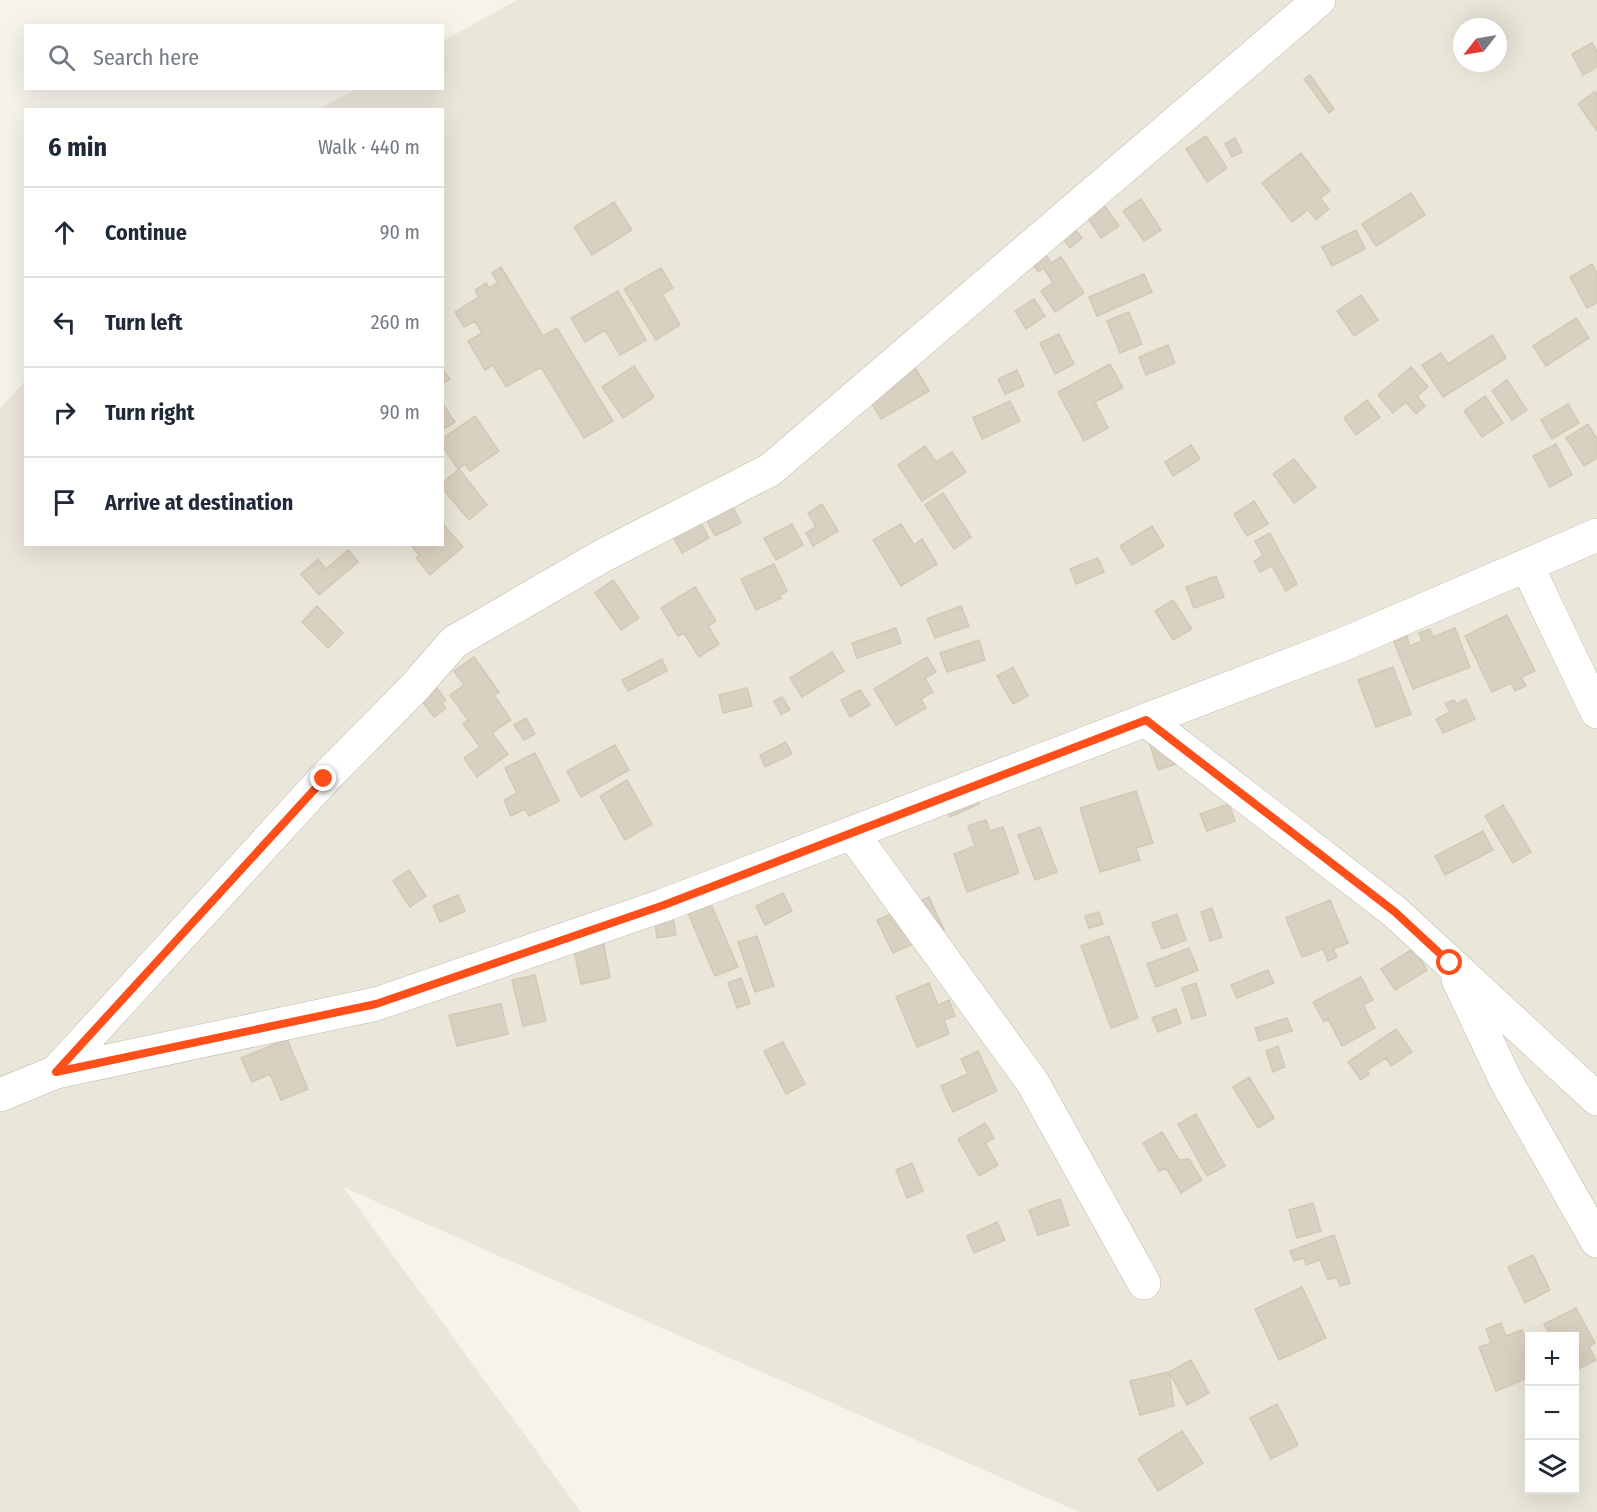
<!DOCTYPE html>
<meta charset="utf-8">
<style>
:root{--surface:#fff;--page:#f2f2f3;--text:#1f2937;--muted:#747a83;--line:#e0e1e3}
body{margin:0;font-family:"Fira Sans Condensed",sans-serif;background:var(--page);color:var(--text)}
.controls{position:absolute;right:18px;bottom:18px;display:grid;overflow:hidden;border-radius:0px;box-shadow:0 6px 24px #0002}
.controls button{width:54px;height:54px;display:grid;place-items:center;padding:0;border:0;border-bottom:2px solid var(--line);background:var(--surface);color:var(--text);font:30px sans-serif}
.compass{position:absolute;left:1453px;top:18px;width:54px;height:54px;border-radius:50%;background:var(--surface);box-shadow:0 6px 24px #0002;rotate:239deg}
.stop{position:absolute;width:18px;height:18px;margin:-14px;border:4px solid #fe4f1a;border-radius:50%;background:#fff}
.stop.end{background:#fe4f1a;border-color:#fff;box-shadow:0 2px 6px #0008}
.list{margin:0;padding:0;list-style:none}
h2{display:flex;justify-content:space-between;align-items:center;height:78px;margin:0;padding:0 24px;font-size:26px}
h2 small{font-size:20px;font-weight:400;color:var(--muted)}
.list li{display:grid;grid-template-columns:39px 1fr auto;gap:18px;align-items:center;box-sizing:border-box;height:90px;padding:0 24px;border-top:2px solid var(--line)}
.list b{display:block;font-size:22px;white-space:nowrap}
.list em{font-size:20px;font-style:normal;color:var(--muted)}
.icon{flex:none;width:33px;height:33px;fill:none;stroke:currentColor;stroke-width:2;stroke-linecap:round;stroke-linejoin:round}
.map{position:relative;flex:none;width:1597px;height:1512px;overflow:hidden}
.search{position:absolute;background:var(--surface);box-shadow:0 6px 24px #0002;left:24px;top:24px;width:420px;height:66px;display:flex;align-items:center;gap:15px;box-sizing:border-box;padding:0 21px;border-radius:0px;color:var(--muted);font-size:22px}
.panel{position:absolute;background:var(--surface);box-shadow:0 6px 24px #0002;left:24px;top:108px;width:420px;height:438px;border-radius:0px}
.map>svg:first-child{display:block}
</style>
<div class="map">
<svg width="1597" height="1512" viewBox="0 0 1597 1512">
<rect width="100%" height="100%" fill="#f6f3eb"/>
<path fill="#eae6d9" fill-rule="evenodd" d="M 517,0 L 1597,0 L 1597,1512 L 1079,1512 L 343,1187 L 581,1512 L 0,1512 L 0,409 L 25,381 L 26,544 L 442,544 L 442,110 L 318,109 L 357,89 L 442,88 L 443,41 ZM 1462,27 L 1498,27 L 1498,63 L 1462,63 ZM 1530,1336 L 1574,1336 L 1574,1490 L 1530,1490 Z"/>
<path fill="#d8d0c0" stroke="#d3c9b3" stroke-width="1.5" d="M 1592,43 L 1597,51 L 1597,67 L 1583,75 L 1572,54 Z
M 1310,75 L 1334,109 L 1329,113 L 1304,79 Z
M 1595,91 L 1597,94 L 1597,131 L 1578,104 Z
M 1206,136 L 1227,168 L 1207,182 L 1186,149 Z
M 1235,138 L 1242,152 L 1232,157 L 1225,144 Z
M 1301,153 L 1330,191 L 1320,198 L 1329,209 L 1316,220 L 1308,210 L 1292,222 L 1262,183 Z
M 1411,193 L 1425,215 L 1376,246 L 1362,224 Z
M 1141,199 L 1161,230 L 1144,241 L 1123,211 Z
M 1101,201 L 1119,226 L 1101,238 L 1084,212 Z
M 614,202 L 632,230 L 592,255 L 574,227 Z
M 1073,227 L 1082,238 L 1070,248 L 1056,230 Z
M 1356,230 L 1365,249 L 1332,266 L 1322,247 Z
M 1042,249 L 1051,263 L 1061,257 L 1084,293 L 1055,312 L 1041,291 L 1053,283 L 1044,268 L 1038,272 L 1029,258 Z
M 1592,264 L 1597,273 L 1597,303 L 1587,308 L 1570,277 Z
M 501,267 L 543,336 L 557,328 L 613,421 L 584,438 L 541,367 L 506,387 L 493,365 L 485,370 L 468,341 L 482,333 L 475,321 L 464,327 L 455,312 L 479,297 L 475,290 L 486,283 L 489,288 L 498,283 L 492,273 Z
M 661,268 L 673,288 L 662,294 L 680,325 L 656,340 L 624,289 Z
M 1144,274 L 1152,292 L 1097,316 L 1089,297 Z
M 618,291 L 646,340 L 620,355 L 605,330 L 585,342 L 571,318 Z
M 1361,295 L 1378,320 L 1354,336 L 1337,311 Z
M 1034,299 L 1045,316 L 1026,329 L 1015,311 Z
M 1129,312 L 1142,344 L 1120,353 L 1107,321 Z
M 1576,318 L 1589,338 L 1546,366 L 1533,346 Z
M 1059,334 L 1074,364 L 1055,374 L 1040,343 Z
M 1492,335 L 1506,358 L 1443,397 L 1422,365 L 1441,353 L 1448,364 Z
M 1168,345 L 1175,363 L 1146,375 L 1139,357 Z
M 1110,364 L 1123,388 L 1095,402 L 1108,428 L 1084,441 L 1058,392 Z
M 634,366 L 654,397 L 623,418 L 602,387 Z
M 1411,367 L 1428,387 L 1417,396 L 1425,406 L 1416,414 L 1406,402 L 1393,413 L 1378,395 Z
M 442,369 L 450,379 L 442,384 Z
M 916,369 L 929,391 L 881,419 L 868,397 Z
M 1017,370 L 1024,386 L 1005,394 L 998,379 Z
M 1507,380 L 1527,410 L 1512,420 L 1492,391 Z
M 1485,396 L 1503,423 L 1482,437 L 1464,411 Z
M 1367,400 L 1380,417 L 1356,435 L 1344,418 Z
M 1010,401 L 1020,421 L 982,439 L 973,418 Z
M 442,403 L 455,422 L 442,430 Z
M 1568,404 L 1579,423 L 1552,439 L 1541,420 Z
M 475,416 L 499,451 L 470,471 L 465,464 L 458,469 L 442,446 L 442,439 Z
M 1588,424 L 1597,439 L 1597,458 L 1584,466 L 1566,438 Z
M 1556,444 L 1572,475 L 1550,487 L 1533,456 Z
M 1191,445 L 1200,459 L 1173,476 L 1165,462 Z
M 925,446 L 936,462 L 952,452 L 966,472 L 922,501 L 898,465 Z
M 1294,459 L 1316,487 L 1294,503 L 1273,474 Z
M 459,469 L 487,505 L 469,520 L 442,488 L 442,483 Z
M 943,493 L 971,537 L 954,549 L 925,505 Z
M 1254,501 L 1268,524 L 1247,536 L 1234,514 Z
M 731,503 L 741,523 L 715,536 L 705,517 Z
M 822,504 L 838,531 L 813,546 L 806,533 L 816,527 L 808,513 Z
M 700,521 L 709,538 L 682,553 L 673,536 Z
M 442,523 L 463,547 L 430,575 L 416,558 L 419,555 L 410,544 L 442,544 Z
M 792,524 L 803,545 L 776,560 L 764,538 Z
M 901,524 L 914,545 L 922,539 L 937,564 L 901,586 L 873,540 Z
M 1152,526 L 1164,546 L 1132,565 L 1120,546 Z
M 1270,533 L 1297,584 L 1286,591 L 1272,566 L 1260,572 L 1254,561 L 1263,556 L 1255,541 Z
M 348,550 L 358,562 L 319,595 L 301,574 L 318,559 L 326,569 Z
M 1098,558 L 1104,572 L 1076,584 L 1070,569 Z
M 774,564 L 787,591 L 780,595 L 781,598 L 756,610 L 741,579 Z
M 1216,576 L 1224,597 L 1194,608 L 1186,587 Z
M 613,580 L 639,618 L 621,630 L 595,593 Z
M 695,587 L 716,621 L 708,626 L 719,644 L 699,657 L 684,633 L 678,636 L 661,608 Z
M 1173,600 L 1192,629 L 1173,640 L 1155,611 Z
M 317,606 L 343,633 L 328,648 L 302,622 Z
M 961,606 L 969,626 L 935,638 L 927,619 Z
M 1507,615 L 1535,671 L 1521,677 L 1526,686 L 1515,691 L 1511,683 L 1492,692 L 1465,636 Z
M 896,628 L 901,643 L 857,658 L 852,643 Z
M 1455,628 L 1470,667 L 1413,689 L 1394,642 L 1407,636 L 1410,646 L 1422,641 L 1419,633 L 1430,629 L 1433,637 Z
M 979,640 L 985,660 L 947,672 L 940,653 Z
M 832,652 L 844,671 L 802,697 L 790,678 Z
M 474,657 L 499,692 L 494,695 L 511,720 L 492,733 L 508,754 L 477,777 L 464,758 L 480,747 L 463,724 L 468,720 L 450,695 L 464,685 L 454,671 Z
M 927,657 L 936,672 L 925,678 L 933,692 L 921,699 L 926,708 L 896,725 L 874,689 Z
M 662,659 L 667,671 L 628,691 L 622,680 Z
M 1013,667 L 1028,696 L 1013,704 L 997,676 Z
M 1393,667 L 1411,714 L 1376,727 L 1358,680 Z
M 428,677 L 446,700 L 442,703 L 446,708 L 434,717 L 413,689 Z
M 747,688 L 752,706 L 723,713 L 719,695 Z
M 860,690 L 870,705 L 850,717 L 841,700 Z
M 782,697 L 790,710 L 781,714 L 774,701 Z
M 1466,699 L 1475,719 L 1443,733 L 1436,719 L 1450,712 L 1445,703 L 1454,700 L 1456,704 Z
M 526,718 L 535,734 L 524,740 L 514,725 Z
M 1165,730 L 1176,764 L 1158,770 L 1147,736 Z
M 786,742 L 792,754 L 765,767 L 760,755 Z
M 615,745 L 629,770 L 581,797 L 567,771 Z
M 535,753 L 559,801 L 529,816 L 525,809 L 511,816 L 504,800 L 517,793 L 505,768 Z
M 627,780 L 652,824 L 625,840 L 600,796 Z
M 1136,791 L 1153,843 L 1136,848 L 1140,860 L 1100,872 L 1080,808 Z
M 973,792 L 979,804 L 950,817 L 945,805 Z
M 1229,804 L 1235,821 L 1207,831 L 1200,814 Z
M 1503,805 L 1531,852 L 1513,863 L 1485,816 Z
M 986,820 L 990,831 L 1003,827 L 1019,873 L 967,892 L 954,854 L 975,846 L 968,826 Z
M 1040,827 L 1057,872 L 1035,880 L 1018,835 Z
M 1483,831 L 1493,850 L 1445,875 L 1435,856 Z
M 409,870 L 426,896 L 410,907 L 393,881 Z
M 783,893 L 792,911 L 765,925 L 756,906 Z
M 458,895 L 465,911 L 440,922 L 433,906 Z
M 707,895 L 738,967 L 715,976 L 684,904 Z
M 929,897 L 944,930 L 893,953 L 877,920 Z
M 1330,900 L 1348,943 L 1333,949 L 1337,957 L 1328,961 L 1323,949 L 1302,957 L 1286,918 Z
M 1212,908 L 1222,937 L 1210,941 L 1201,912 Z
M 672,911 L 676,935 L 657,938 L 654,914 Z
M 1099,912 L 1103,924 L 1089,928 L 1085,916 Z
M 1177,914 L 1186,940 L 1162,949 L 1152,923 Z
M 757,936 L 774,986 L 755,992 L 738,942 Z
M 1109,936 L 1138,1018 L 1111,1028 L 1081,946 Z
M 603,940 L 610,978 L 581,984 L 573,945 Z
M 1189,948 L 1198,970 L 1156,987 L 1147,964 Z
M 1414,948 L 1427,970 L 1395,990 L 1381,969 Z
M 1268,970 L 1274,983 L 1237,998 L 1231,985 Z
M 535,975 L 546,1021 L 523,1026 L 512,980 Z
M 1361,977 L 1373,1000 L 1363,1005 L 1375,1028 L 1342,1046 L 1328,1019 L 1324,1022 L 1313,1002 Z
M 741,978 L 750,1003 L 737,1008 L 728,983 Z
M 929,983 L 938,1005 L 949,1000 L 955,1016 L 944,1020 L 949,1034 L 917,1047 L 896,997 Z
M 1196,983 L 1206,1015 L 1192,1019 L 1182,988 Z
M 501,1004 L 508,1034 L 457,1046 L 449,1015 Z
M 1176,1009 L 1181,1023 L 1158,1032 L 1152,1018 Z
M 1287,1018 L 1292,1031 L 1259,1041 L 1255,1028 Z
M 1396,1029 L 1412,1052 L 1391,1066 L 1386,1058 L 1367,1070 L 1369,1074 L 1361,1080 L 1348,1062 Z
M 287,1039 L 308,1089 L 281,1100 L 270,1074 L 252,1082 L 241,1058 Z
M 783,1042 L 805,1084 L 786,1094 L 764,1051 Z
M 1278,1046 L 1285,1067 L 1273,1072 L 1266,1051 Z
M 978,1051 L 997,1091 L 953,1112 L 941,1086 L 968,1074 L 961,1059 Z
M 1249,1077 L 1274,1118 L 1258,1128 L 1233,1087 Z
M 1196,1114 L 1225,1166 L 1207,1176 L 1178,1124 Z
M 985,1123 L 994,1138 L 985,1143 L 998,1165 L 979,1176 L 958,1139 Z
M 1162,1132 L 1179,1160 L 1189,1159 L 1202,1180 L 1181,1193 L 1166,1168 L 1159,1171 L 1143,1143 Z
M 912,1163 L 923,1191 L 907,1198 L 896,1170 Z
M 1060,1199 L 1069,1225 L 1038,1235 L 1029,1210 Z
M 1313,1203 L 1321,1231 L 1297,1238 L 1289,1210 Z
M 997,1222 L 1005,1240 L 974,1253 L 967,1236 Z
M 1334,1235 L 1350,1283 L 1340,1286 L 1337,1277 L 1328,1280 L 1320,1260 L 1306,1265 L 1304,1258 L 1294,1261 L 1290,1251 Z
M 1533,1255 L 1550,1290 L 1525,1303 L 1508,1267 Z
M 1302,1287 L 1326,1338 L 1279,1360 L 1255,1309 Z
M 1576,1308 L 1595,1343 L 1589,1346 L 1596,1360 L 1574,1371 L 1574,1336 L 1551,1336 L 1544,1324 Z
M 1501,1323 L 1506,1336 L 1522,1330 L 1530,1349 L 1530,1377 L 1496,1391 L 1479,1347 L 1491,1343 L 1486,1329 Z
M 1191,1360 L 1209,1393 L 1187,1405 L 1169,1372 Z
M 1169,1372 L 1174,1406 L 1140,1415 L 1130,1381 Z
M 1277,1404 L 1298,1445 L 1271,1459 L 1250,1418 Z
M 1182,1431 L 1203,1463 L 1158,1491 L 1138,1459 Z"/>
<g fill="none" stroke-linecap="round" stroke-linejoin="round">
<g stroke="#c2bcad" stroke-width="34">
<path id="minor" d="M 1527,566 L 1597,712
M 1146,720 L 1395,912 L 1597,1099
M 852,833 L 1033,1083 L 1144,1283
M 1458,979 L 1506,1081 L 1597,1241
M 56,1072 L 324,779 L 413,689 L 454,642 L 604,555 L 770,470 L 1319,0
M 0,1095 L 56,1072 L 376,1004 L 664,905 L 1344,644 L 1597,535"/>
</g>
<use href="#minor" stroke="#fff" stroke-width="33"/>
</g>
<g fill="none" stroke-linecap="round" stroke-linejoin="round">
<path stroke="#fe4f1a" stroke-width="8" d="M 324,779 L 56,1072 L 376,1004 L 664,905 L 1146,720 L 1395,912 L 1450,963"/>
</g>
</svg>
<div class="controls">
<button>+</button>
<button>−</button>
<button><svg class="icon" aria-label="layers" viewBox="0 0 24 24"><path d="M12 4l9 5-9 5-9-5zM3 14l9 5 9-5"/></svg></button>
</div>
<svg class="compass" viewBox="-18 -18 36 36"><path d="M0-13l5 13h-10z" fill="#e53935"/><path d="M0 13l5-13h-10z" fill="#747a83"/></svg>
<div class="stop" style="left:1450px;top:963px"></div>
<div class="stop end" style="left:324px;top:779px"></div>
<div class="search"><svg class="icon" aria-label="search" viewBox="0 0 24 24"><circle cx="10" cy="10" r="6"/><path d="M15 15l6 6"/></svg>Search here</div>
<section class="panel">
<h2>6 min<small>Walk · 440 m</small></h2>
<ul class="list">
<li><svg class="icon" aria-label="ahead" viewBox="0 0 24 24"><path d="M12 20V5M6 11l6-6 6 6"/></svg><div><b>Continue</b></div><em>90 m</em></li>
<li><svg class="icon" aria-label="left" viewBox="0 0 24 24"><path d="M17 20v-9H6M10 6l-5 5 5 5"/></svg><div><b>Turn left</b></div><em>260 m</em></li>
<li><svg class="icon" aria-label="right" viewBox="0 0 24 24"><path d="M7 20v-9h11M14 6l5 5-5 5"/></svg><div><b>Turn right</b></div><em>90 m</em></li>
<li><svg class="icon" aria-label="arrive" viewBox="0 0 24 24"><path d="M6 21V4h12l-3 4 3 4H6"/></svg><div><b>Arrive at destination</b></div></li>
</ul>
</section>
</div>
